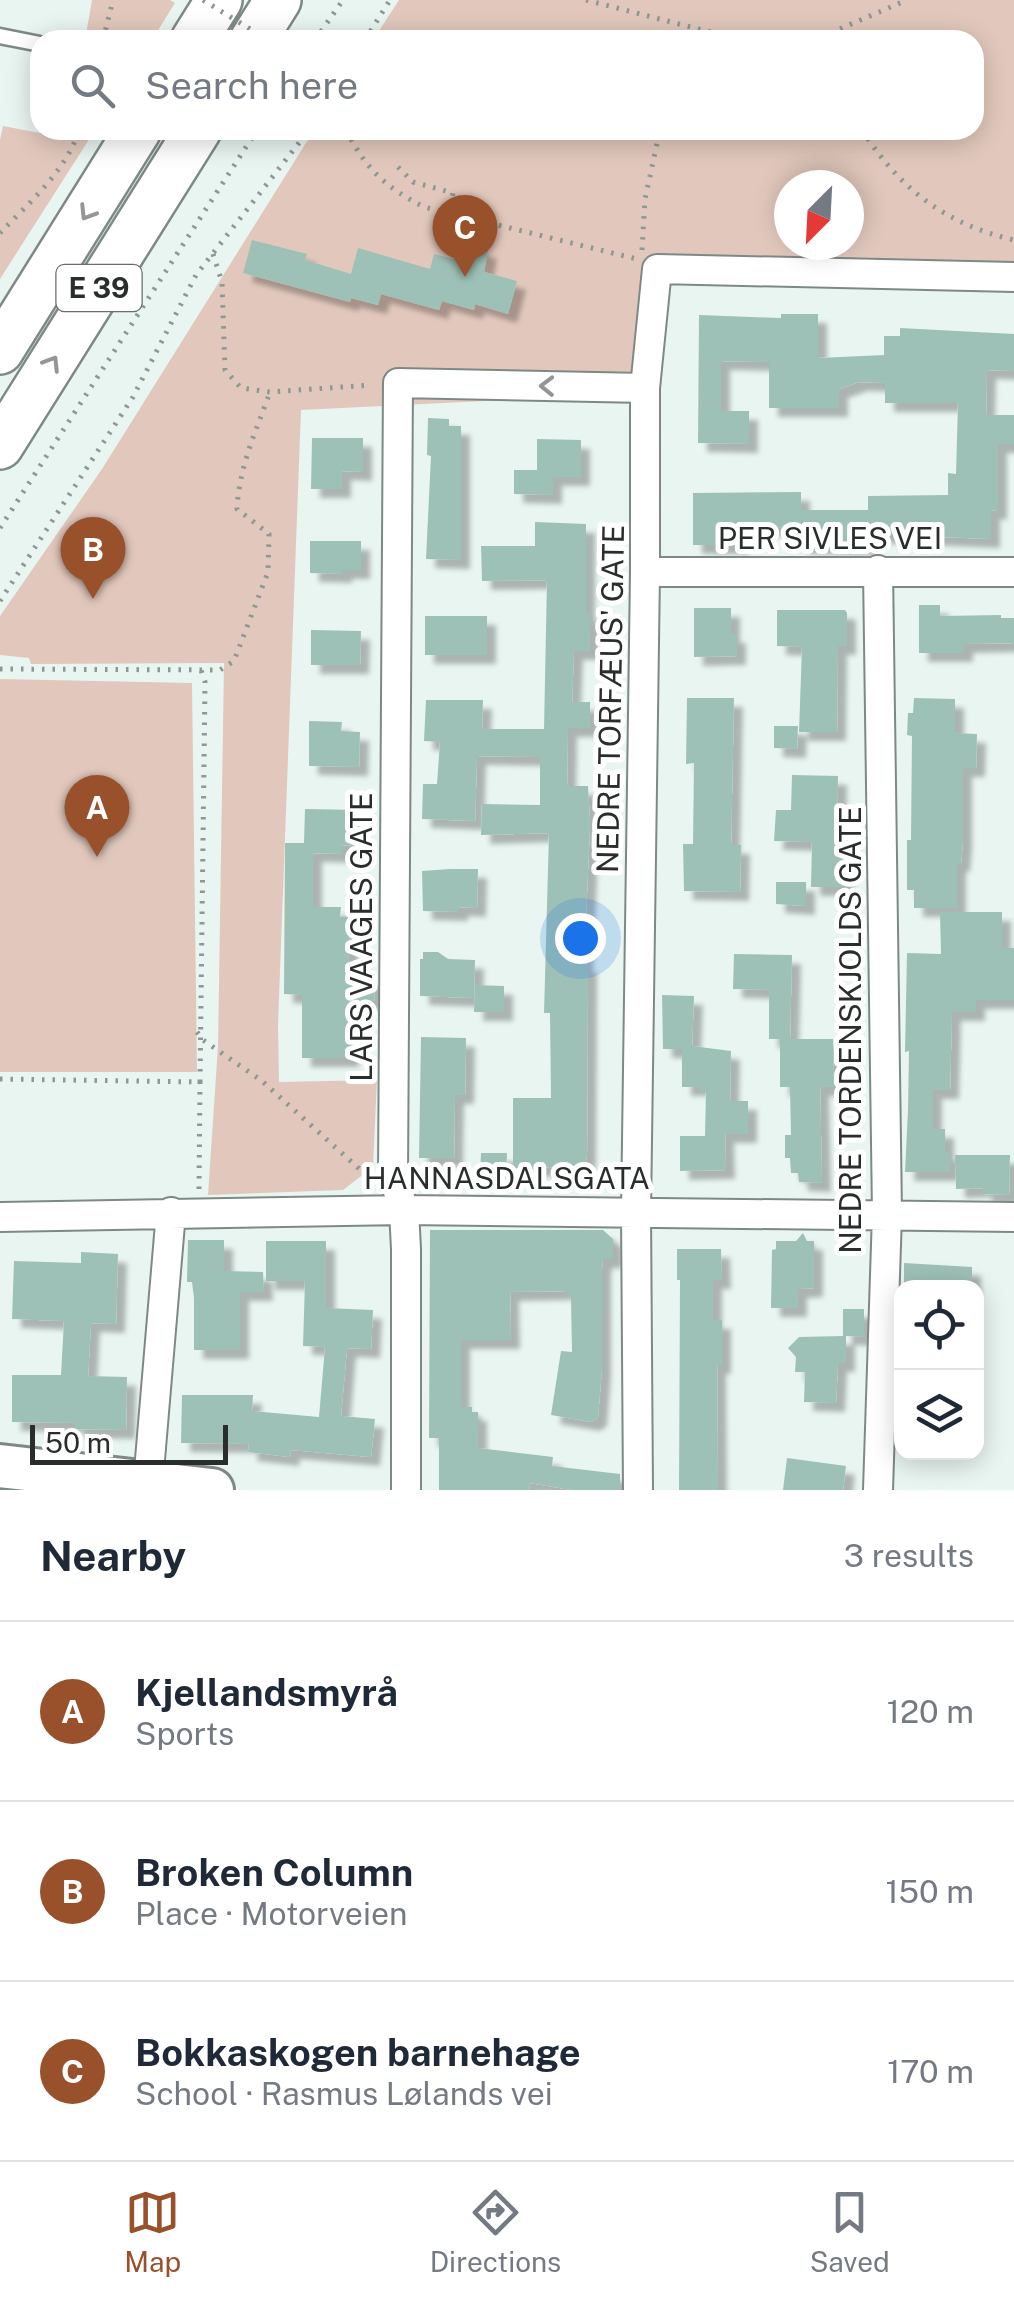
<!DOCTYPE html>
<meta charset="utf-8">
<style>
:root{--surface:#fff;--page:#f6f6f7;--text:#1f2937;--muted:#747a83;--line:#e0e1e3;--accent:#98512a}
body{margin:0;font-family:"Public Sans",sans-serif;background:var(--page);color:var(--text)}
.controls{position:absolute;right:30px;bottom:30px;display:grid;overflow:hidden;border-radius:20px;box-shadow:0 5px 25px #0003}
.controls button{width:90px;height:90px;display:grid;place-items:center;padding:0;border:0;border-bottom:2px solid var(--line);background:var(--surface);color:var(--text);font:50px sans-serif}
.compass{position:absolute;left:774px;top:170px;width:90px;height:90px;border-radius:50%;background:var(--surface);box-shadow:0 5px 25px #0003;rotate:204deg}
.scale{position:absolute;left:30px;bottom:25px;width:198px;box-sizing:border-box;padding-left:10px;border:5px solid #292e2d;border-top:0;font-size:28px;line-height:35px;white-space:nowrap;color:#292e2d;-webkit-text-stroke:8px #fff;paint-order:stroke}
.you{position:absolute;left:580px;top:938px;width:35px;height:35px;margin:-25px;border:8px solid #fff;border-radius:50%;background:#1a73e8;box-shadow:0 0 0 15px #1a73e833}
.badge{display:grid;place-items:center;width:65px;height:65px;border-radius:50%;background:var(--accent);color:#fff;font-size:32px;font-weight:700}
.pin{position:absolute;translate:-50% -82px;filter:drop-shadow(0 2px 5px #0008)}
.pin::after{content:'';position:absolute;top:52px;width:35px;height:30px;background:inherit;clip-path:polygon(0 0,100% 0,50% 100%)}
.list{margin:0;padding:0;list-style:none}
h2{display:flex;justify-content:space-between;align-items:center;height:130px;margin:0;padding:0 40px;font-size:42px}
h2 small{font-size:32px;font-weight:400;color:var(--muted)}
.list li{display:grid;grid-template-columns:65px 1fr auto;gap:30px;align-items:center;box-sizing:border-box;height:180px;padding:0 40px;border-top:2px solid var(--line)}
.list b{display:block;font-size:38px;white-space:nowrap}
.list p{margin:0;font-size:32px;white-space:nowrap;color:var(--muted)}
.list em{font-size:32px;font-style:normal;color:var(--muted)}
.icon{flex:none;width:55px;height:55px;fill:none;stroke:currentColor;stroke-width:2;stroke-linecap:round;stroke-linejoin:round}
.map{position:relative;flex:none;width:1014px;height:1490px;overflow:hidden}
.search{position:absolute;background:var(--surface);box-shadow:0 5px 25px #0003;left:30px;right:30px;top:30px;height:110px;display:flex;align-items:center;gap:25px;box-sizing:border-box;padding:0 35px;border-radius:30px;color:var(--muted);font-size:38px}
.sheet{height:670px;background:var(--surface)}
nav{display:flex;justify-content:space-around;align-items:center;box-sizing:border-box;height:140px;border-top:2px solid var(--line);background:var(--surface);font-size:28px;color:var(--muted)}
nav a{display:grid;justify-items:center;gap:5px}
nav .on{color:var(--accent)}
.map>svg:first-child{display:block}
</style>
<div class="map">
<svg width="1014" height="1490" viewBox="0 0 1014 1490">
<defs>
<filter id="shadow"><feDropShadow dx="9" dy="9" stdDeviation="2.5" flood-color="#0004"/></filter>
</defs>
<rect width="100%" height="100%" fill="#e9f5f1"/>
<path fill="#e2c8bc" fill-rule="evenodd" d="M 92,0 L 170,0 L 175,3 L 152,40 L 85,40 Z
M 399,0 L 1014,0 L 1014,279 L 646,272 L 629,394 L 301,410 L 278,1025 L 279,1082 L 377,1080 L 373,1167 L 343,1190 L 208,1195 L 218,1046 L 224,663 L 31,664 L 29,658 L 0,655 L 0,616 L 102,469 L 314,130 L 974,130 L 974,40 L 373,40 ZM 789,185 L 849,185 L 849,245 L 789,245 Z
M 3,126 L 66,138 L 69,130 L 95,130 L 0,279 L 0,140 Z
M 0,679 L 192,683 L 197,1072 L 0,1072 Z"/>
<path fill="#9ec1b7" filter="url(#shadow)" d="M 252,240 L 307,254 L 305,260 L 351,274 L 358,248 L 430,269 L 434,254 L 461,261 L 466,243 L 488,250 L 484,272 L 517,281 L 508,314 L 475,304 L 474,310 L 442,301 L 439,310 L 381,294 L 378,305 L 351,298 L 350,302 L 243,273 Z
M 781,314 L 818,314 L 818,358 L 884,355 L 884,336 L 900,336 L 900,328 L 1014,334 L 1014,371 L 987,370 L 986,415 L 1014,415 L 1014,444 L 998,444 L 998,511 L 991,510 L 991,539 L 870,534 L 870,546 L 799,545 L 799,540 L 783,540 L 783,528 L 740,527 L 740,545 L 693,545 L 693,493 L 801,492 L 801,510 L 868,510 L 868,496 L 948,495 L 948,473 L 956,474 L 958,403 L 885,403 L 885,383 L 859,382 L 839,389 L 839,408 L 769,408 L 769,362 L 721,361 L 721,411 L 749,411 L 749,444 L 698,443 L 699,315 L 781,318 Z
M 428,418 L 449,419 L 449,426 L 461,426 L 461,560 L 426,559 L 431,456 L 427,455 Z
M 312,438 L 363,438 L 363,472 L 342,471 L 342,489 L 311,489 Z
M 537,439 L 581,440 L 581,477 L 553,477 L 553,495 L 514,494 L 514,470 L 537,470 Z
M 535,522 L 586,524 L 586,613 L 590,613 L 590,651 L 574,651 L 572,702 L 590,702 L 590,728 L 568,728 L 567,786 L 588,786 L 590,824 L 584,963 L 588,964 L 587,1154 L 585,1166 L 579,1167 L 513,1168 L 513,1098 L 551,1098 L 550,1013 L 544,1013 L 549,833 L 481,835 L 482,804 L 540,805 L 540,757 L 477,756 L 475,821 L 422,819 L 423,784 L 437,784 L 440,742 L 424,741 L 426,700 L 483,700 L 482,729 L 544,729 L 547,580 L 482,581 L 481,546 L 535,546 Z
M 310,541 L 361,541 L 361,570 L 343,570 L 343,574 L 310,573 Z
M 919,605 L 940,605 L 940,616 L 1001,615 L 1001,618 L 1014,618 L 1014,643 L 964,644 L 964,653 L 919,653 Z
M 694,608 L 731,608 L 731,634 L 737,634 L 737,656 L 694,657 Z
M 777,610 L 845,610 L 847,613 L 847,646 L 838,646 L 837,732 L 799,732 L 802,647 L 777,646 Z
M 425,616 L 487,616 L 487,655 L 425,655 Z
M 311,630 L 361,631 L 360,665 L 311,665 Z
M 687,698 L 734,698 L 731,845 L 741,845 L 740,892 L 684,891 L 683,844 L 693,844 L 694,763 L 686,764 Z
M 914,698 L 955,699 L 955,733 L 977,734 L 976,768 L 963,768 L 963,840 L 961,863 L 957,863 L 957,908 L 914,908 L 914,890 L 907,890 L 907,840 L 911,840 L 912,736 L 907,735 L 908,713 L 913,713 Z
M 309,721 L 342,722 L 341,731 L 360,732 L 359,767 L 309,766 Z
M 774,726 L 798,726 L 797,749 L 774,748 Z
M 792,775 L 838,776 L 837,846 L 845,846 L 845,887 L 811,887 L 812,842 L 774,841 L 776,810 L 791,810 Z
M 305,809 L 359,810 L 358,846 L 342,845 L 342,854 L 313,853 L 313,907 L 341,907 L 340,917 L 350,917 L 348,978 L 375,979 L 374,1001 L 350,1000 L 350,1058 L 302,1058 L 302,995 L 284,994 L 285,843 L 304,843 Z
M 450,869 L 478,869 L 477,908 L 459,907 L 459,912 L 423,911 L 422,871 Z
M 776,882 L 806,882 L 806,906 L 776,904 Z
M 940,912 L 1002,912 L 1002,948 L 1014,948 L 1014,1000 L 976,1000 L 976,1012 L 952,1012 L 950,1090 L 933,1090 L 933,1129 L 945,1129 L 945,1152 L 950,1152 L 950,1172 L 905,1172 L 908,1110 L 909,1051 L 905,1052 L 907,953 L 941,954 Z
M 423,952 L 438,952 L 448,959 L 475,960 L 474,998 L 420,996 L 420,959 L 423,959 Z
M 734,954 L 792,955 L 790,1039 L 769,1039 L 769,990 L 733,989 Z
M 475,985 L 504,986 L 504,1012 L 474,1012 Z
M 662,995 L 694,996 L 692,1046 L 731,1051 L 730,1101 L 748,1101 L 748,1134 L 725,1134 L 726,1170 L 680,1171 L 680,1136 L 705,1136 L 706,1091 L 700,1091 L 700,1087 L 682,1087 L 682,1049 L 663,1049 Z
M 421,1037 L 466,1038 L 465,1095 L 455,1095 L 454,1158 L 419,1158 Z
M 780,1039 L 833,1039 L 834,1087 L 820,1087 L 822,1183 L 799,1182 L 798,1173 L 791,1173 L 790,1158 L 785,1158 L 785,1135 L 791,1135 L 790,1087 L 780,1087 Z
M 481,1153 L 507,1153 L 506,1177 L 480,1176 Z
M 955,1155 L 1010,1155 L 1009,1195 L 983,1194 L 983,1188 L 956,1189 Z
M 430,1230 L 603,1230 L 613,1239 L 613,1259 L 603,1259 L 602,1268 L 602,1368 L 598,1417 L 591,1422 L 551,1415 L 561,1351 L 572,1352 L 571,1298 L 567,1297 L 567,1291 L 510,1292 L 511,1340 L 461,1340 L 461,1407 L 472,1407 L 472,1412 L 478,1412 L 478,1448 L 553,1457 L 552,1466 L 620,1474 L 620,1490 L 572,1490 L 530,1483 L 529,1490 L 439,1490 L 439,1438 L 429,1438 Z
M 803,1233 L 807,1241 L 814,1241 L 814,1288 L 798,1289 L 798,1308 L 771,1308 L 772,1250 L 776,1249 L 776,1241 L 796,1241 Z
M 188,1240 L 224,1240 L 224,1271 L 263,1272 L 264,1292 L 240,1292 L 240,1350 L 194,1350 L 194,1298 L 192,1282 L 187,1282 Z
M 266,1241 L 326,1241 L 326,1308 L 373,1310 L 371,1349 L 347,1348 L 341,1416 L 375,1419 L 371,1457 L 291,1450 L 290,1457 L 248,1452 L 249,1444 L 181,1443 L 182,1395 L 253,1395 L 252,1411 L 319,1417 L 325,1347 L 303,1346 L 305,1281 L 266,1281 Z
M 677,1249 L 721,1249 L 722,1280 L 713,1280 L 713,1320 L 722,1320 L 722,1365 L 717,1365 L 718,1490 L 679,1490 L 680,1280 L 677,1280 Z
M 81,1252 L 118,1254 L 116,1324 L 91,1323 L 88,1376 L 127,1377 L 126,1430 L 75,1429 L 75,1423 L 12,1422 L 12,1375 L 61,1375 L 64,1321 L 12,1319 L 14,1261 L 81,1263 Z
M 904,1263 L 972,1267 L 972,1288 L 904,1288 Z
M 843,1309 L 864,1309 L 864,1337 L 846,1336 L 846,1363 L 838,1363 L 836,1403 L 804,1402 L 805,1372 L 795,1372 L 796,1357 L 788,1348 L 799,1337 L 843,1336 Z
M 787,1458 L 846,1466 L 843,1490 L 783,1490 Z"/>
<g fill="none" stroke-linecap="round" stroke-linejoin="round">
<g stroke="#7e8985" stroke-width="19">
<path id="service" d="M 0,36 L 40,44"/>
</g>
<g stroke="#7e8985" stroke-width="32">
<path id="minor" d="M 878,570 L 887,1214 L 878,1490
M 645,572 L 1014,572
M 0,1217 L 404,1210 L 1014,1217
M 148,1483 L 171,1212
M 406,1490 L 406,1249 L 404,1210 L 393,1176 L 398,383 L 645,388
M 638,1490 L 636,1212 L 645,572 L 645,388 L 657,269 L 1014,277"/>
</g>
<g stroke="#7e8985" stroke-width="48">
<path id="primary" d="M 0,1466 L 212,1490"/>
</g>
<g stroke="#7e8985" stroke-width="50">
<path id="trunk" d="M 194,40 L 219,0
M 253,40 L 278,0
M 0,351 L 138,130
M 0,446 L 198,130"/>
</g>
<path stroke="#8e9794" stroke-width="5" stroke-dasharray="2.5 8" stroke-linecap="butt" d="M 586,0 L 706,31 L 759,40
M 103,40 L 113,0
M 315,40 L 343,0
M 365,40 L 390,0
M 823,40 L 828,34 L 907,0
M 346,130 C 366,169 385,187 424,207 L 637,259
M 671,130 L 688,135 L 691,130
M 862,130 C 900,189 945,224 1014,240
M 398,167 L 413,182 L 453,193 L 449,213
M 0,233 C 28,204 67,170 79,130
M 642,250 L 645,199 L 660,130
M 213,254 L 222,282 L 225,370 L 241,388 L 270,392 L 371,385
M 0,528 L 257,130
M 0,601 L 133,397 L 196,275 L 309,130
M 0,669 L 220,670 L 234,661 L 268,572 L 269,534 L 237,509 C 239,467 256,431 270,392
M 197,1032 L 203,1040 L 262,1081 L 365,1174
M 0,1079 L 200,1082 L 199,1189
M 200,1082 L 205,682 L 201,670"/>
<use href="#service" stroke="#fff" stroke-width="14"/>
<use href="#minor" stroke="#fff" stroke-width="28"/>
<use href="#primary" stroke="#fff" stroke-width="42"/>
<use href="#trunk" stroke="#fff" stroke-width="45"/>
<path stroke="#8e9794" stroke-width="5" stroke-dasharray="2.5 8" stroke-linecap="butt" d="M 203,0 L 268,40"/>
</g>
<defs><path id="oneway-chevron" d="M-2-3.5L2.5 0L-2 3.5" fill="none" stroke-width="1.6" stroke-linecap="round" stroke-linejoin="round" transform="scale(2.5)"/></defs>
<g stroke="#949696">
<use href="#oneway-chevron" transform="translate(87 213) rotate(122)"/>
<use href="#oneway-chevron" transform="translate(52 363) rotate(-58)"/>
<use href="#oneway-chevron" transform="translate(547 386) rotate(-179)"/>
</g>
<g text-anchor="middle" stroke-width="10" stroke-linejoin="round" paint-order="stroke">
<rect fill="#fff" stroke="#696d6c" stroke-width="2.5" x="56.5" y="265" width="85" height="46" rx="8"/>
<g font-size="28" font-weight="bold" fill="#292e2d">
<text x="99" y="298">E 39</text>
</g>
<g font-size="30" fill="#292e2d" stroke="#fff">
<text x="830" y="549">PER SIVLES VEI</text>
<text transform="translate(611 699) rotate(-89)" y="10">NEDRE TORFÆUS' GATE</text>
<text transform="translate(362 937) rotate(-90)" y="10">LARS VAAGES GATE</text>
<text transform="translate(851 1030) rotate(-90)" y="10">NEDRE TORDENSKJOLDS GATE</text>
<text x="507" y="1189">HANNASDALSGATA</text>
</g>
</g>
</svg>
<div class="controls">
<button><svg class="icon" aria-label="locate" viewBox="0 0 24 24"><circle cx="12" cy="12" r="6"/><path d="M12 2v4M12 18v4M2 12h4M18 12h4"/></svg></button>
<button><svg class="icon" aria-label="layers" viewBox="0 0 24 24"><path d="M12 4l9 5-9 5-9-5zM3 14l9 5 9-5"/></svg></button>
</div>
<svg class="compass" viewBox="-18 -18 36 36"><path d="M0-13l5 13h-10z" fill="#e53935"/><path d="M0 13l5-13h-10z" fill="#747a83"/></svg>
<div class="scale">50 m</div>
<div class="you"></div>
<div class="pin badge" style="left:97px;top:857px">A</div>
<div class="pin badge" style="left:93px;top:599px">B</div>
<div class="pin badge" style="left:465px;top:277px">C</div>
<div class="search"><svg class="icon" aria-label="search" viewBox="0 0 24 24"><circle cx="10" cy="10" r="6"/><path d="M15 15l6 6"/></svg>Search here</div>
</div>
<section class="sheet">
<h2>Nearby<small>3 results</small></h2>
<ul class="list">
<li><span class="badge">A</span><div><b>Kjellandsmyrå</b><p>Sports</p></div><em>120 m</em></li>
<li><span class="badge">B</span><div><b>Broken Column</b><p>Place · Motorveien</p></div><em>150 m</em></li>
<li><span class="badge">C</span><div><b>Bokkaskogen barnehage</b><p>School · Rasmus Lølands vei</p></div><em>170 m</em></li>
</ul>
</section>
<nav>
<a class="on"><svg class="icon" aria-label="map" viewBox="0 0 24 24"><path d="M3 6l6-2 6 2 6-2v14l-6 2-6-2-6 2zM9 4v14M15 6v14"/></svg>Map</a>
<a><svg class="icon" aria-label="directions" viewBox="0 0 24 24"><path d="M12 3l9 9-9 9-9-9zM9 14v-3h6M13 9l2 2-2 2"/></svg>Directions</a>
<a><svg class="icon" aria-label="saved" viewBox="0 0 24 24"><path d="M7 4h10v16l-5-4-5 4z"/></svg>Saved</a>
</nav>
